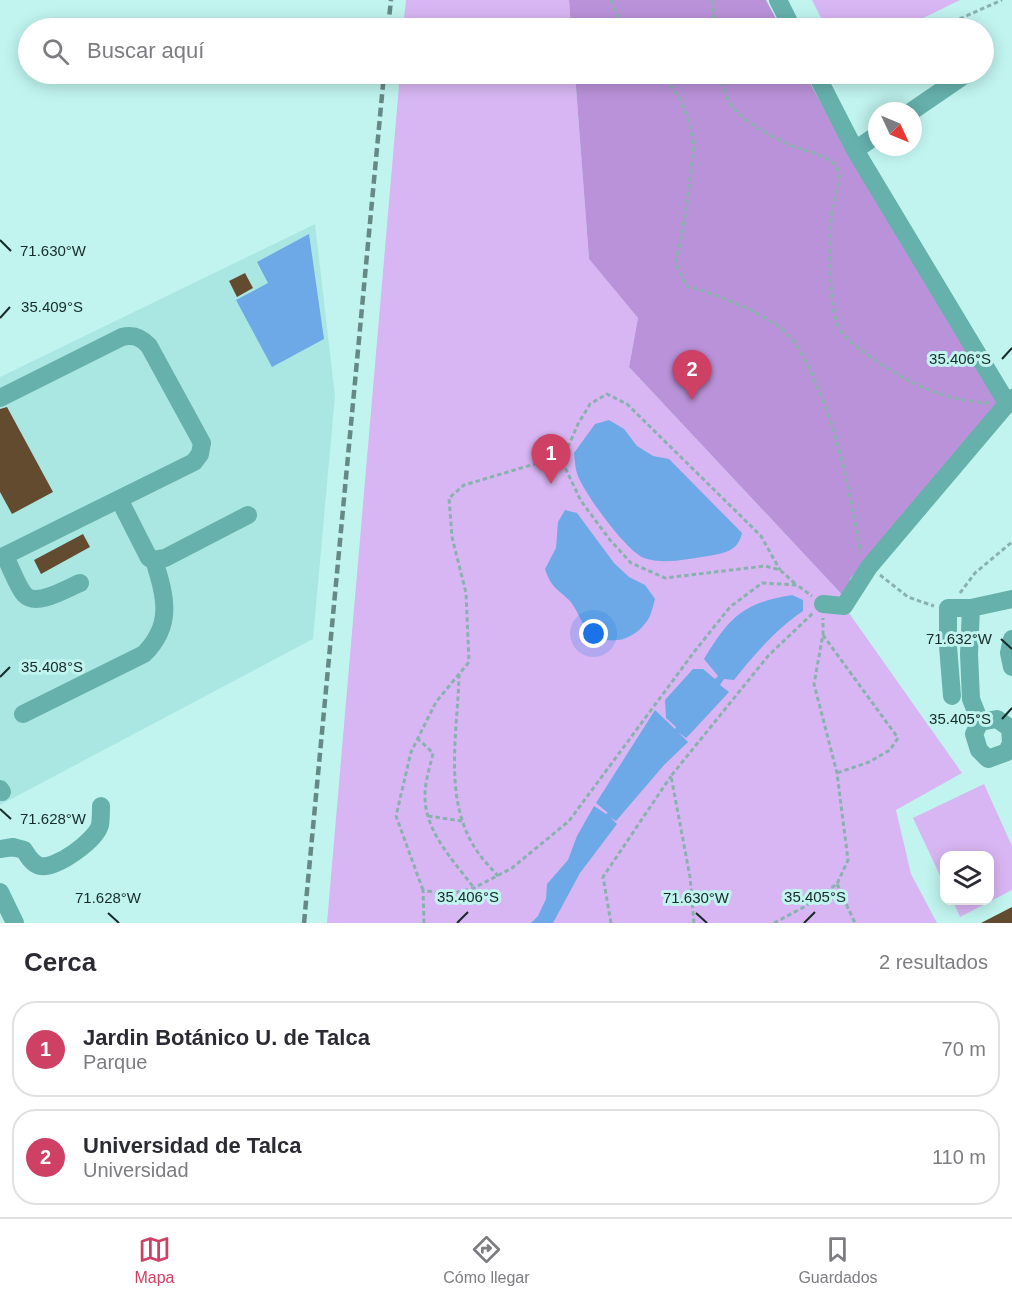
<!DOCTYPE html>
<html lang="es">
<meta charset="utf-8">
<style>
:root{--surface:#fff;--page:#f2f2f3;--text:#2b2b33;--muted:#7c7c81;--line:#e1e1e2;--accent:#cf4065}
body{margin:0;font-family:Arial,sans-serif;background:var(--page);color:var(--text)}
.controls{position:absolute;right:18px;bottom:18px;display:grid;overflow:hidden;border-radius:12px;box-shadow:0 3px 15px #0003}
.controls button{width:54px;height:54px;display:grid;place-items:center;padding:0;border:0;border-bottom:2px solid var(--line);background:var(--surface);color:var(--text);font:30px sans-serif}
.compass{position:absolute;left:868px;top:102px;width:54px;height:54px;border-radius:50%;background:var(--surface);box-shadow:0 3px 15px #0003;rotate:134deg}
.you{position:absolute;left:594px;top:634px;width:21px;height:21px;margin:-15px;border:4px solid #fff;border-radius:50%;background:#1a73e8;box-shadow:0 0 0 9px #1a73e833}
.badge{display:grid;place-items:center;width:39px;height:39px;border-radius:50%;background:var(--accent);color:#fff;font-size:20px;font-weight:700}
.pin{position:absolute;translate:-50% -50px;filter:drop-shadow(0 2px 3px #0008)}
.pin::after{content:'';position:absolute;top:32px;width:21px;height:18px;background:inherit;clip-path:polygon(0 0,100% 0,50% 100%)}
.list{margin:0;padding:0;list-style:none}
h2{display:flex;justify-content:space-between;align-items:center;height:78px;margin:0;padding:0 24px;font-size:26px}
h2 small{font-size:20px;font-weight:400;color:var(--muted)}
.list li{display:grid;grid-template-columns:39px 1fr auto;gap:18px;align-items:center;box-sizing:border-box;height:96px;margin:0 12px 12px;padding:0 12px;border:2px solid var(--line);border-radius:24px}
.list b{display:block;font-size:22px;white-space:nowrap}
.list p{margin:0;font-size:20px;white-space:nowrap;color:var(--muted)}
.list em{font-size:20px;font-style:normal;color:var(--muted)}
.icon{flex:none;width:33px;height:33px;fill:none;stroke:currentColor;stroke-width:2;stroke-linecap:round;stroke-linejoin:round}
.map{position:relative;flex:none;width:1012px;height:923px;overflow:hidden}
.search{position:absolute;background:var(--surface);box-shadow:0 3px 15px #0003;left:18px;right:18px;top:18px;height:66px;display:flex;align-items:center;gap:15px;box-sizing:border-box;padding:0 21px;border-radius:33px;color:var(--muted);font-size:22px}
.sheet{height:294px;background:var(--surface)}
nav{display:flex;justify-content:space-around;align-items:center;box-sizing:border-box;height:84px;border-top:2px solid var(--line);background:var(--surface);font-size:16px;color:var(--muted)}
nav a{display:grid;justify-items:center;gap:3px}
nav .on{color:var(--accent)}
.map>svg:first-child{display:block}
</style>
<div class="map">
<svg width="1012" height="923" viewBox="0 0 1012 923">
<rect width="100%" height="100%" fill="#c1f4ef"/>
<path fill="#abe7e2" d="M 315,224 L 335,396 L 313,639 L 0,805 L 0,377 Z"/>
<path fill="#d8b6f3" d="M 406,0 L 569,0 L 571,28 L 403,28 Z
M 812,0 L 960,0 L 903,28 L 826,28 Z
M 400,74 L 575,74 L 589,259 L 638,318 L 629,367 L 848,601 L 844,606 L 962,773 L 896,810 L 911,874 L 937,923 L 327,923 Z
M 984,784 L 1012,846 L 1012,890 L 960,917 L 953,901 L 990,900 L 990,856 L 944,856 L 944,884 L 913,818 Z"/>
<path fill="#ba92d9" d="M 569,0 L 766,0 L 781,28 L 571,28 Z
M 575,74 L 805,74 L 847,150 L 1003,403 L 850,579 L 848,601 L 629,367 L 638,318 L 589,259 Z"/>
<path fill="#6ca9e6" d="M 309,234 L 324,339 L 272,367 L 236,300 L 268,283 L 257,262 Z
M 609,420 L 624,429 L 637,446 L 653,456 L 669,459 L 742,533 C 738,551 725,553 708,556 C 687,559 664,565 644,558 C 626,551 585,494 578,476 C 575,469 575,460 574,453 L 595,424 Z
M 565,510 L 577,513 L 614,563 L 629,577 L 645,585 L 655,599 C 653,606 651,616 647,621 C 633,642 605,648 587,629 C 580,621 577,609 570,601 C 556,587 552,589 545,569 L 556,548 L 558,522 Z
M 792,595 L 803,600 L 803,611 C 775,630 755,654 734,680 L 724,679 L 720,685 L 729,692 L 691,733 L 686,738 L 678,732 L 688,742 L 664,765 L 616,821 L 610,817 L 617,824 L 580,873 L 553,923 L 531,923 L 538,916 L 546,899 L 547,884 L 568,860 L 577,836 L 594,806 L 606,814 L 608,813 L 596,803 L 655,710 L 675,729 L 676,727 L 666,718 L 665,700 L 693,669 L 703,669 L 715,679 L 718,676 L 704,659 C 729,618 742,603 792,595 Z"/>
<path fill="#634b30" d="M 245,273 L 253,288 L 237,297 L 229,281 Z
M 7,407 L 53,492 L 12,514 L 0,492 L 0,409 Z
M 83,534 L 90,547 L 41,574 L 34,560 Z
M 1012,907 L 1012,923 L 981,923 Z"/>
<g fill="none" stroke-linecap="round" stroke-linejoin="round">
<path stroke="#89b2ae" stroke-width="3" stroke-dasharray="4.5 3" stroke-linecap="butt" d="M 611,0 L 623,28
M 712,0 L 715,28
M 939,28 L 1002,0
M 660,74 L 679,96 L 690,124 L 694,147 L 686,210 L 676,263 L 686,286 C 712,292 772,316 789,336 C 801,350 809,367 816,384 C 840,438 850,495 861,553
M 721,74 C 723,82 724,92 728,100 C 735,118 780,142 798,148 C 810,152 826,155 835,165 C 845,178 834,195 832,209 C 829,236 828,297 837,323 C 842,338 856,346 868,355 C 906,382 940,400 989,403
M 562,461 L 578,424 L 590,404 L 607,394 L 627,404 L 761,536 L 780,570
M 880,575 L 908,597 L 934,606
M 960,593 L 975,573 L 1012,542
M 823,635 L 898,738 L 890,750 L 869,762 L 837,773
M 459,674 C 458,732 442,800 477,851 C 483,860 491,868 498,876
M 417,738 L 433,753 C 430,767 425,781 425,795 C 424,831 454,861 474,888
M 428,816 L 462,821
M 837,884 L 855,923
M 423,890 L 396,816 L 411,752 L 436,702 L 469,662 L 466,593 L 452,537 L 449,498 L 464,485 L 545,461 L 562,461 L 581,501 L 610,540 L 631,563 L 665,578 L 765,566 L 780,570 L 797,585
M 424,923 L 423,890 L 447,895 L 474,888 L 512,868 L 569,821 L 694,652 L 730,607 L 762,583 L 797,585 L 812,596
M 611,923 L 603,877 L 671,776
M 694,923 L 690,877 L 671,776 L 768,656 L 813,613
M 774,923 L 804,907 L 837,884 L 848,860 L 837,773 L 814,684 L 823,634 L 823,618"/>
<path stroke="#66b1ac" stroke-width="18" d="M 778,0 L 792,28
M 816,74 L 855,150 L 1007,403
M 912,111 L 966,74
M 855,150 L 877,135
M 0,398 L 122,337 C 133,334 141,337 149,346 L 202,443 L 200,454 L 194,462 L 0,558
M 119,499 L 149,558 L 153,560 L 165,558 L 248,515
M 5,556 C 10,566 18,588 25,595 C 37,607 67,588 80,583
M 823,604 L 844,606 L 869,567 L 1012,398
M 1012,639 L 1009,653 L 1012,667
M 952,696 L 948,646 L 948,608 L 971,608
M 23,714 L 144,654 C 174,624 165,596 154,560
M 980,722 L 997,719 L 1010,728 L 1011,743 L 1007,752 L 988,759 L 979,750 L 974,734 L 980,722 L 971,699 L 969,654 L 971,608 L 1012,599
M 0,789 L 2,792
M 0,849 L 13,847 L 24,850 C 28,856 32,864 40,866 C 57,869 96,840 100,825 C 101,819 101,812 101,806
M 0,892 L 15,923"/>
<path stroke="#668985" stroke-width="4.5" stroke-dasharray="9 4.5" stroke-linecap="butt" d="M 388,28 L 391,0
M 304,923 L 384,74"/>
</g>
<path fill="none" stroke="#162a28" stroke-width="2" d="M 0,240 L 11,251M 0,318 L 10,307M 1002,359 L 1012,348M 1001,639 L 1012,649M 0,677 L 10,667M 1002,719 L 1012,708M 0,809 L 11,819M 108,913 L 119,923M 696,913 L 707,923M 457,923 L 468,912M 804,923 L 815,912"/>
<g font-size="15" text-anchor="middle" fill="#162a28" stroke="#c1f4ef" stroke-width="6" stroke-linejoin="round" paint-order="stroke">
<text x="53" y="256">71.630°W</text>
<text x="52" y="312">35.409°S</text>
<text x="960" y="364">35.406°S</text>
<text x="959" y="644">71.632°W</text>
<text x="52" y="672">35.408°S</text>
<text x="960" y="724">35.405°S</text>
<text x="53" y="824">71.628°W</text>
<text x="468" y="902">35.406°S</text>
<text x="815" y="902">35.405°S</text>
<text x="108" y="903">71.628°W</text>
<text x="696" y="903">71.630°W</text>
</g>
</svg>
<div class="controls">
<button><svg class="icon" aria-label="layers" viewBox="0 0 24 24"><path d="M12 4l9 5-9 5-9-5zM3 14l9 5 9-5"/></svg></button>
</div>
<svg class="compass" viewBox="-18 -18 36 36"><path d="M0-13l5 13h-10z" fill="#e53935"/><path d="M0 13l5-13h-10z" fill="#7c7c81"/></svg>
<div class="you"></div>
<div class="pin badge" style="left:551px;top:484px">1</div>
<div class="pin badge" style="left:692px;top:400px">2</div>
<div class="search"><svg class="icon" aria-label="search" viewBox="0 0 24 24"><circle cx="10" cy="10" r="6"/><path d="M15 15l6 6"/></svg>Buscar aquí</div>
</div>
<section class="sheet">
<h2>Cerca<small>2 resultados</small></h2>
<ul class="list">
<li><span class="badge">1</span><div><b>Jardin Botánico U. de Talca</b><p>Parque</p></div><em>70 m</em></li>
<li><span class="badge">2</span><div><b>Universidad de Talca</b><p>Universidad</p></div><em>110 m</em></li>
</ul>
</section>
<nav>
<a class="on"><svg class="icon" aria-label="map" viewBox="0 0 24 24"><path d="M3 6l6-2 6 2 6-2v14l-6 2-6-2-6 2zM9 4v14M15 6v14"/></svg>Mapa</a>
<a><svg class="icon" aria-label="directions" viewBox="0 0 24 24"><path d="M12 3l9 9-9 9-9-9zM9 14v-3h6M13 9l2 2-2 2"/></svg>Cómo llegar</a>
<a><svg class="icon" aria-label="saved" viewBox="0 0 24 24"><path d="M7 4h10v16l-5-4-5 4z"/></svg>Guardados</a>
</nav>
